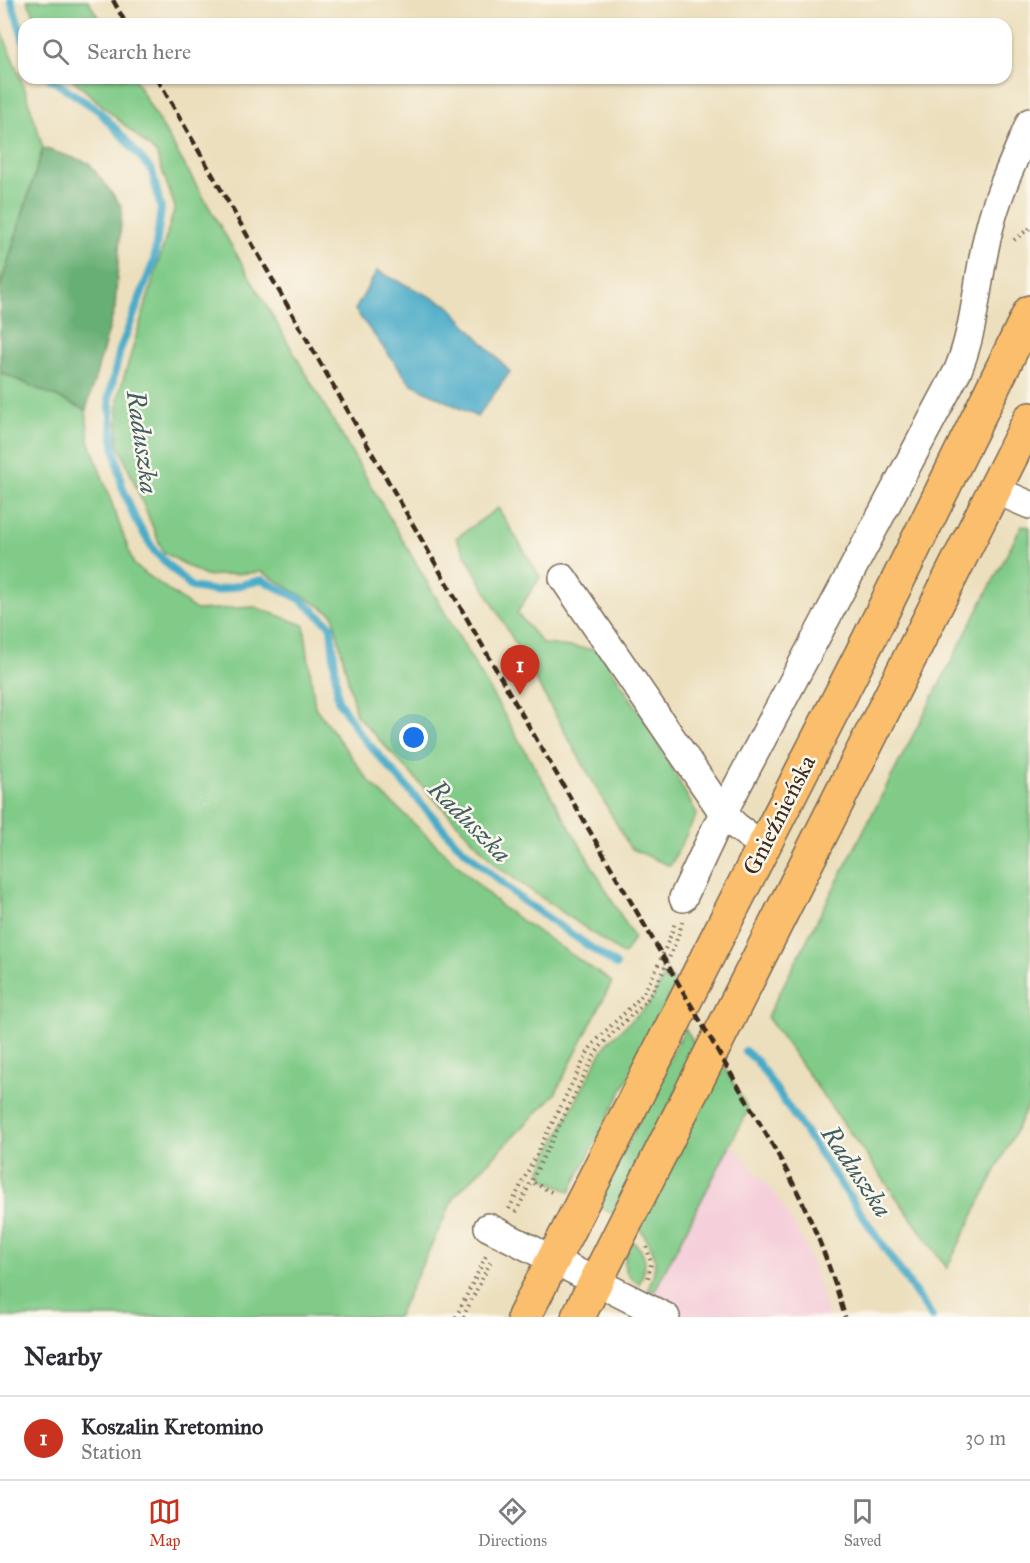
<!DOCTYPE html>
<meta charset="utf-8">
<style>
:root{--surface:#fff;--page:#f7f7f7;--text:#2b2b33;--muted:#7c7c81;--line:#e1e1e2;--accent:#c8321e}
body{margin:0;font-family:"IM FELL Great Primer",serif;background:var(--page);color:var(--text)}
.you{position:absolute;left:414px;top:738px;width:21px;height:21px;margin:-15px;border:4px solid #fff;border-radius:50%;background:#1a73e8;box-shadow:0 0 0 9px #1a73e833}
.badge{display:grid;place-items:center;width:39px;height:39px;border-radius:50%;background:var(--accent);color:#fff;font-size:20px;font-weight:700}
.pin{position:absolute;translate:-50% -50px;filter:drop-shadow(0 2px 3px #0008)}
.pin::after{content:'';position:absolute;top:32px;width:21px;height:18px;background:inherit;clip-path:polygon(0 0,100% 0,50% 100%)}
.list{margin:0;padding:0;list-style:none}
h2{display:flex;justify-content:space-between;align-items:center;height:78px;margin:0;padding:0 24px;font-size:26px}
h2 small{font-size:20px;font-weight:400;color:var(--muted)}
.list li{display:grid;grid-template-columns:39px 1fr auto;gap:18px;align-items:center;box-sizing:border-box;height:84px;padding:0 24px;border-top:2px solid var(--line)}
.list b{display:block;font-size:22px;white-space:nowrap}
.list p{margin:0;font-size:20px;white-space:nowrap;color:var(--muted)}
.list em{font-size:20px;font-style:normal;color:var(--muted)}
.icon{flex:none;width:33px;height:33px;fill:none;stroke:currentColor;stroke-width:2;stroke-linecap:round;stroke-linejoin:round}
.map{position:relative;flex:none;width:1030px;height:1317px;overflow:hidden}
.search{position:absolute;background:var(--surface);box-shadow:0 2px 4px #0004;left:18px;right:18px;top:18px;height:66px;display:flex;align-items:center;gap:15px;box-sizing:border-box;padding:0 21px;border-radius:18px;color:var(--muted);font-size:22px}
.sheet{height:162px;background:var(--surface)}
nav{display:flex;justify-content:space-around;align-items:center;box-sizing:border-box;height:84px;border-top:2px solid var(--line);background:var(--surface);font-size:16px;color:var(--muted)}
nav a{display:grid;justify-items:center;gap:3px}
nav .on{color:var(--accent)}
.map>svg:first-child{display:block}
</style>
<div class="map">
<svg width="1030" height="1317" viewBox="0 0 1030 1317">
<rect width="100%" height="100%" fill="#fbf7ec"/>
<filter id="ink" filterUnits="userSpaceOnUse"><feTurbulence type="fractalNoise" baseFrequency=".0167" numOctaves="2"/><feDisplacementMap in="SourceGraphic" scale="12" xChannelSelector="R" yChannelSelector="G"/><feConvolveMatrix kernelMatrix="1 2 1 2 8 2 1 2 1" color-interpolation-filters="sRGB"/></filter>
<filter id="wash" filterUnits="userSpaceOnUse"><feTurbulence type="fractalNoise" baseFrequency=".008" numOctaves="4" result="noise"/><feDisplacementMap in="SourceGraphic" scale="24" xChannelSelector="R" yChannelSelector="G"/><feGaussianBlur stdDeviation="1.35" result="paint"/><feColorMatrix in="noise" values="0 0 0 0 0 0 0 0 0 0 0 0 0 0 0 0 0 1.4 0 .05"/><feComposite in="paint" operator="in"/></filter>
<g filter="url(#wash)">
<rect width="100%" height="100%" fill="#ecdfbd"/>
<path fill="#f5cfda" d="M 731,1143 L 778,1198 L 805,1244 L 829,1317 L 641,1317 Z"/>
<path fill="#80cb88" stroke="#5e7a53" stroke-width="1.5" d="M 27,0 L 88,0 L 102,24 L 39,24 Z
M 0,27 L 25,90 L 43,148 L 0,288 Z
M 71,78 L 134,78 L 634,938 L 624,955 L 499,868 L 356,715 L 333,614 L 262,572 L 205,576 L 163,552 L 118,443 L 118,397 L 175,207 L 156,153 Z
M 0,372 L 86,410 L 89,440 L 134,565 L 196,610 L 255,607 L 304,625 L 315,707 L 369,781 L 503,908 L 612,982 L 555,1094 L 455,1196 L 397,1317 L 0,1317 Z
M 498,508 L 540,577 L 517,613 L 543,644 L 599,650 L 646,722 L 697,814 L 670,866 L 630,848 L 456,538 Z
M 1022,525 L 1030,527 L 1030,1102 L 947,1268 L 767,1017 Z
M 667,971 L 675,986 L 570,1192 L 544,1179 L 541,1169 L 599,1056 L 608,1042 L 649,1004 Z
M 685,1028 L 698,1049 L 613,1214 L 597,1206 Z
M 722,1062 L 748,1110 L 654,1292 L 648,1289 C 661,1261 655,1250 638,1226 Z
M 631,1241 C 649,1252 647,1267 639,1284 C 618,1271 624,1260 631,1241 Z"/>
<path fill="#68af74" stroke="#526c49" stroke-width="1.5" d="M 43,148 L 89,163 L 122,207 L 115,308 L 86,410 L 0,372 L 0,288 Z"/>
<path fill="#49abc8" stroke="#426a73" stroke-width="1.5" d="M 377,271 L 448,305 L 510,372 L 477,417 L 410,383 L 355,310 Z"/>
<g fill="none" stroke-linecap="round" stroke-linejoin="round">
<path stroke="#49abc8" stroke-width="8" d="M 11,0 L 24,40
M 49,78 L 99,111 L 123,137 L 152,171 L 161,209 L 154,261 L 120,350 L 109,397 L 114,445 L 122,486 L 135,519 L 155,552 L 191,587 L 215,591 L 262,580 L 300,599 L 331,626 L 338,700 L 359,733 L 457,844 L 522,900 L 616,965
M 745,1051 L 756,1060 L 932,1317"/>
</g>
</g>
<g filter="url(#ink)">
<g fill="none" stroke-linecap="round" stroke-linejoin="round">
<g stroke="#796956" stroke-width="30">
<path id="minor" d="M 995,490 L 1030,505
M 563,578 L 723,813 L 736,826 L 763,846
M 683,898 L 723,813 L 958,370 C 977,324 977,273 990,226 C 999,190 1016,156 1030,122
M 488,1227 L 666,1317"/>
</g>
<g stroke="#796956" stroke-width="36">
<path id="major" d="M 524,1317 L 869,639 L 1030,312
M 578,1317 L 1030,419"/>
</g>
<path stroke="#796956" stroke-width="4" stroke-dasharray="1.5 4.5" stroke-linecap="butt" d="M 1014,240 L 1030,228
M 534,1183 L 555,1194
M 509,1209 L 589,1050 C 604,1029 625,1015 641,996 C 651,984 671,937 675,922
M 516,1212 L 595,1054 C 609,1034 627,1020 644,1003 C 656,991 679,939 682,922
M 647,1247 L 651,1264 L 648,1278
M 456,1317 L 486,1256
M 463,1317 L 492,1259"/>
<use href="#minor" stroke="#fff" stroke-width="27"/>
<use href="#major" stroke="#fabe6d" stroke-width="33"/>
<path stroke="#3b2a1e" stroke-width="4.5" stroke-dasharray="9 4.5" stroke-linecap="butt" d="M 113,0 L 126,24
M 157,78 L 513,699 L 777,1153 C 806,1205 829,1259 845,1317"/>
</g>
</g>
<g text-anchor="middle" stroke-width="5" stroke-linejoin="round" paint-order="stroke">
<g font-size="24" fill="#3b2a1e" stroke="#fbf7ec">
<text transform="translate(779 815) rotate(-63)" y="8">Gnieźnieńska</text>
</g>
<g font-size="26" font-style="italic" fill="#415e62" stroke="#fbf7ec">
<text transform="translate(143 442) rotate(82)" y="9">Raduszka</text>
<text transform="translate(470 821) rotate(45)" y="9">Raduszka</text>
<text transform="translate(857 1171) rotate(56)" y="9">Raduszka</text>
</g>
</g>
</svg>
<div class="you"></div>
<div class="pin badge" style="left:520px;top:695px">1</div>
<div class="search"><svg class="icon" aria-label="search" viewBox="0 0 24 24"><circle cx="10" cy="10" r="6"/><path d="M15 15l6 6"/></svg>Search here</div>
</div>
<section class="sheet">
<h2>Nearby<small></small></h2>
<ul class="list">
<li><span class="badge">1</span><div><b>Koszalin Kretomino</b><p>Station</p></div><em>30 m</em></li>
</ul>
</section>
<nav>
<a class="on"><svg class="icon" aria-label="map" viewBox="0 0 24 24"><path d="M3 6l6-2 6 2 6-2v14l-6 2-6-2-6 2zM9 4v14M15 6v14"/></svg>Map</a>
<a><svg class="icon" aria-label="directions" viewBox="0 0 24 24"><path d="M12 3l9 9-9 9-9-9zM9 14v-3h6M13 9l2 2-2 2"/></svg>Directions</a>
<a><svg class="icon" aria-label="saved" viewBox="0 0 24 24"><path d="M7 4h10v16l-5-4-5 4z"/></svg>Saved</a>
</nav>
